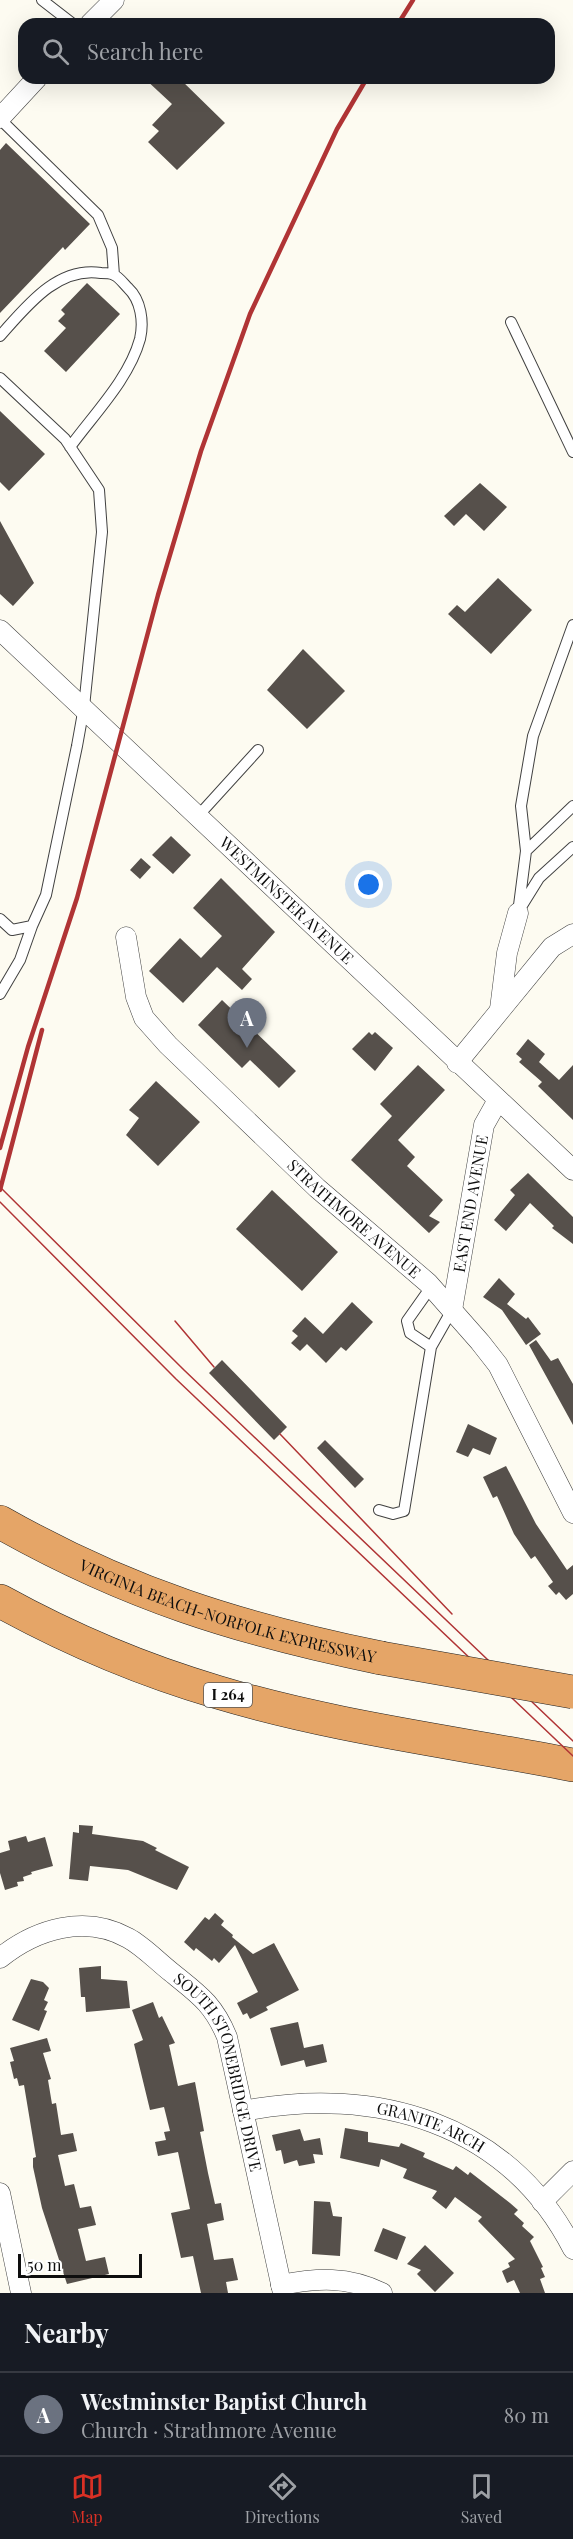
<!DOCTYPE html>
<meta charset="utf-8">
<style>
:root{--surface:#171b24;--page:#242831;--text:#f1f3f6;--muted:#9ea1a6;--line:#363941;--accent:#d93025}
body{margin:0;font-family:"Playfair Display",serif;background:var(--page);color:var(--text)}
.scale{position:absolute;left:18px;bottom:15px;width:124px;box-sizing:border-box;padding-left:6px;border:3px solid #0e0e0e;border-top:0;font-size:16px;line-height:21px;white-space:nowrap;color:#0e0e0e;-webkit-text-stroke:4px #fff;paint-order:stroke}
.you{position:absolute;left:369px;top:885px;width:21px;height:21px;margin:-15px;border:4px solid #fff;border-radius:50%;background:#1a73e8;box-shadow:0 0 0 9px #1a73e833}
.badge{display:grid;place-items:center;width:39px;height:39px;border-radius:50%;background:var(--accent);color:#fff;font-size:20px;font-weight:700}
.pin{position:absolute;translate:-50% -50px;filter:drop-shadow(0 2px 3px #0008)}
.pin::after{content:'';position:absolute;top:32px;width:21px;height:18px;background:inherit;clip-path:polygon(0 0,100% 0,50% 100%)}
.list{margin:0;padding:0;list-style:none}
h2{display:flex;justify-content:space-between;align-items:center;height:78px;margin:0;padding:0 24px;font-size:26px}
h2 small{font-size:20px;font-weight:400;color:var(--muted)}
.list li{display:grid;grid-template-columns:39px 1fr auto;gap:18px;align-items:center;box-sizing:border-box;height:84px;padding:0 24px;border-top:2px solid var(--line)}
.list b{display:block;font-size:22px;white-space:nowrap}
.list p{margin:0;font-size:20px;white-space:nowrap;color:var(--muted)}
.list em{font-size:20px;font-style:normal;color:var(--muted)}
.icon{flex:none;width:33px;height:33px;fill:none;stroke:currentColor;stroke-width:2;stroke-linecap:round;stroke-linejoin:round}
.map{position:relative;flex:none;width:573px;height:2293px;overflow:hidden}
.search{position:absolute;background:var(--surface);box-shadow:0 6px 24px #0002;left:18px;right:18px;top:18px;height:66px;display:flex;align-items:center;gap:15px;box-sizing:border-box;padding:0 21px;border-radius:18px;color:var(--muted);font-size:22px}
.sheet{height:162px;background:var(--surface)}
nav{display:flex;justify-content:space-around;align-items:center;box-sizing:border-box;height:84px;border-top:2px solid var(--line);background:var(--surface);font-size:16px;color:var(--muted)}
nav a{display:grid;justify-items:center;gap:3px}
nav .on{color:var(--accent)}
.map>svg:first-child{display:block}
</style>
<div class="map">
<svg width="573" height="2293" viewBox="0 0 573 2293">
<rect width="100%" height="100%" fill="#fdfbf1"/>
<path fill="#56504b" d="M 144,78 L 179,78 L 225,123 L 177,170 L 148,142 L 159,131 L 152,125 L 172,104 Z
M 6,143 L 90,224 L 65,250 L 63,247 L 0,313 L 0,150 Z
M 87,283 L 120,314 L 66,372 L 44,351 L 66,328 L 58,321 L 65,314 L 61,310 Z
M 0,411 L 45,454 L 9,491 L 0,482 Z
M 480,483 L 507,507 L 484,531 L 466,514 L 454,526 L 444,516 Z
M 0,521 L 34,583 L 13,606 L 0,594 Z
M 498,578 L 532,610 L 491,654 L 448,614 L 457,605 L 465,612 Z
M 303,649 L 345,691 L 307,729 L 267,690 Z
M 171,836 L 191,855 L 173,874 L 152,855 Z
M 141,858 L 151,867 L 140,879 L 130,870 Z
M 221,878 L 275,932 L 242,969 L 252,979 L 242,990 L 217,967 L 183,1003 L 149,971 L 180,938 L 201,958 L 222,936 L 193,908 Z
M 222,1000 L 296,1071 L 279,1088 L 250,1060 L 242,1068 L 198,1025 Z
M 369,1032 L 372,1035 L 375,1032 L 393,1048 L 375,1071 L 352,1049 Z
M 528,1039 L 545,1054 L 539,1062 L 559,1080 L 573,1065 L 573,1120 L 538,1086 L 542,1082 L 519,1062 L 522,1059 L 516,1054 Z
M 418,1065 L 445,1090 L 398,1140 L 415,1157 L 407,1166 L 443,1200 L 429,1216 L 440,1222 L 429,1233 L 351,1160 L 392,1116 L 380,1104 Z
M 156,1081 L 200,1122 L 158,1166 L 126,1135 L 139,1118 L 129,1110 Z
M 528,1173 L 573,1217 L 573,1244 L 552,1228 L 554,1226 L 530,1203 L 506,1231 L 494,1220 L 515,1195 L 510,1190 Z
M 272,1190 L 338,1252 L 302,1291 L 236,1229 Z
M 499,1278 L 515,1294 L 507,1304 L 526,1319 L 528,1317 L 541,1334 L 526,1345 L 502,1310 L 483,1297 Z
M 352,1302 L 373,1322 L 346,1351 L 341,1347 L 326,1363 L 307,1344 L 300,1351 L 291,1343 L 298,1336 L 292,1331 L 305,1317 L 323,1334 Z
M 536,1340 L 551,1361 L 558,1358 L 573,1384 L 573,1425 L 529,1345 Z
M 222,1360 L 287,1427 L 274,1440 L 209,1373 Z
M 468,1424 L 497,1438 L 490,1455 L 473,1448 L 468,1457 L 456,1452 Z
M 325,1440 L 364,1479 L 355,1488 L 317,1448 Z
M 506,1466 L 536,1524 L 567,1570 L 573,1565 L 573,1594 L 566,1600 L 559,1592 L 556,1595 L 548,1586 L 553,1582 L 535,1556 L 531,1559 L 514,1534 L 497,1496 L 493,1498 L 483,1477 Z
M 79,1825 L 93,1826 L 92,1834 L 143,1841 L 157,1848 L 155,1850 L 189,1867 L 177,1890 L 128,1870 L 90,1866 L 88,1881 L 69,1879 L 73,1832 L 79,1833 Z
M 26,1836 L 28,1842 L 45,1837 L 53,1866 L 31,1872 L 32,1874 L 23,1877 L 24,1881 L 17,1882 L 18,1886 L 5,1890 L 0,1873 L 0,1853 L 10,1850 L 8,1841 Z
M 215,1913 L 224,1921 L 221,1925 L 233,1935 L 232,1937 L 253,1954 L 274,1943 L 299,1990 L 266,2007 L 268,2010 L 250,2019 L 247,2013 L 243,2015 L 237,2003 L 258,1992 L 235,1945 L 219,1963 L 214,1958 L 212,1961 L 196,1948 L 194,1951 L 184,1942 L 205,1917 L 209,1920 Z
M 101,1966 L 101,1979 L 127,1981 L 130,2008 L 86,2012 L 85,1997 L 81,1997 L 79,1968 Z
M 31,1979 L 43,1982 L 49,1988 L 44,2000 L 48,2002 L 44,2010 L 47,2011 L 39,2031 L 12,2020 Z
M 153,2002 L 159,2018 L 162,2016 L 175,2043 L 169,2045 L 178,2086 L 195,2082 L 204,2131 L 200,2132 L 208,2173 L 215,2204 L 221,2203 L 224,2220 L 207,2224 L 214,2260 L 233,2258 L 238,2280 L 226,2282 L 228,2293 L 201,2293 L 193,2256 L 181,2258 L 171,2213 L 190,2209 L 178,2152 L 158,2156 L 155,2142 L 166,2140 L 164,2132 L 170,2131 L 164,2107 L 150,2110 L 134,2044 L 143,2040 L 132,2010 Z
M 298,2022 L 304,2048 L 323,2044 L 327,2062 L 306,2067 L 304,2060 L 281,2066 L 270,2028 Z
M 47,2038 L 51,2051 L 43,2053 L 51,2079 L 48,2080 L 52,2104 L 56,2103 L 61,2135 L 73,2133 L 77,2151 L 58,2155 L 65,2186 L 74,2184 L 80,2208 L 91,2206 L 96,2225 L 78,2229 L 86,2261 L 105,2257 L 109,2274 L 67,2284 L 42,2208 L 33,2167 L 33,2158 L 36,2157 L 24,2085 L 19,2086 L 17,2078 L 14,2079 L 10,2062 L 14,2061 L 10,2048 Z
M 345,2128 L 368,2132 L 368,2142 L 399,2147 L 401,2143 L 425,2153 L 423,2157 L 453,2170 L 456,2166 L 468,2175 L 470,2172 L 510,2203 L 518,2210 L 514,2214 L 524,2223 L 522,2226 L 534,2237 L 530,2241 L 543,2267 L 541,2268 L 545,2277 L 540,2279 L 545,2293 L 520,2293 L 514,2280 L 507,2283 L 502,2271 L 510,2267 L 508,2263 L 515,2259 L 478,2221 L 482,2217 L 455,2197 L 446,2209 L 432,2198 L 437,2191 L 403,2178 L 407,2169 L 381,2159 L 379,2167 L 340,2158 Z
M 300,2129 L 304,2141 L 320,2138 L 323,2155 L 313,2154 L 315,2163 L 299,2166 L 297,2160 L 284,2164 L 281,2150 L 276,2151 L 272,2135 Z
M 314,2201 L 330,2202 L 333,2216 L 342,2217 L 340,2256 L 312,2254 Z
M 383,2228 L 406,2237 L 397,2260 L 374,2251 Z
M 425,2245 L 454,2273 L 435,2292 L 417,2274 L 421,2270 L 407,2264 Z"/>
<g fill="none" stroke-linecap="round" stroke-linejoin="round">
<g stroke="#414141" stroke-width="12">
<path id="service" d="M 42,0 L 73,24
M 0,119 L 98,215 L 112,248 L 114,275
M 511,322 L 573,452
M 0,336 C 26,307 57,266 101,273 C 105,273 111,273 114,275 C 119,277 124,284 128,288 C 141,300 144,322 140,339 C 129,379 94,414 70,447
M 0,378 L 65,439 L 99,490 L 102,532 L 84,707 L 77,746 L 46,895 L 32,926 L 12,930 L 0,919
M 198,816 L 258,750
M 526,851 L 573,806
M 521,907 L 539,878 L 573,847
M 518,913 L 526,851 L 521,806 L 533,736 L 573,625
M 0,994 L 20,960 L 32,926
M 431,1347 L 410,1333 L 407,1321 L 431,1287
M 379,1510 L 393,1514 L 404,1511 L 431,1347 L 452,1310"/>
</g>
<g stroke="#414141" stroke-width="21">
<g id="minor">
<path d="M 90,24 L 114,0"/>
<path d="M 0,118 L 37,78"/>
<path id="s1" d="M 0,630 L 573,1170"/>
<path id="s2" d="M 126,937 L 136,997 L 144,1018 L 168,1045 L 317,1188 L 428,1283 L 480,1342 L 498,1365 L 573,1513"/>
<path d="M 500,1009 L 507,953 L 518,913"/>
<path d="M 457,1063 L 552,947 L 573,934"/>
<path id="s3" d="M 452,1310 L 484,1125 L 498,1100"/>
<path id="s4" d="M 0,1958 C 36,1929 85,1914 128,1938 C 143,1946 157,1961 171,1972 C 198,1994 213,2003 227,2037 L 283,2293"/>
<path id="s5" d="M 243,2111 C 375,2085 508,2122 573,2249"/>
<path d="M 0,2193 L 21,2293"/>
<path d="M 542,2202 L 573,2171"/>
<path d="M 281,2285 C 317,2278 348,2276 382,2293"/>
</g>
</g>
<g stroke="#1f1f1f" stroke-width="34">
<g id="motorway">
<path id="s6" d="M 0,1522 C 127,1594 239,1629 381,1658"/>
<path d="M 0,1601 C 69,1639 142,1670 217,1692 C 333,1727 455,1742 573,1765"/>
</g>
</g>
<use href="#service" stroke="#fff" stroke-width="10"/>
<use href="#minor" stroke="#fff" stroke-width="20"/>
<use href="#motorway" stroke="#e5a567" stroke-width="33"/>
<path stroke="#b03435" stroke-width="1.5" d="M 0,1187 L 184,1370 L 573,1741
M 0,1202 L 176,1379 L 573,1756
M 175,1321 L 214,1367
M 280,1434 L 452,1614"/>
<path stroke="#b03435" stroke-width="4.5" d="M 398,24 L 413,0
M 0,1148 L 28,1047 L 77,898 L 158,595 L 201,451 L 250,314 L 337,129 L 367,78
M 0,1190 L 42,1030"/>
<g stroke="#1f1f1f" stroke-width="34" stroke-linecap="butt">
<path id="motorway-bridge" d="M 381,1658 L 573,1692"/>
</g>
<use href="#motorway-bridge" stroke="#e5a567" stroke-width="33"/>
</g>
<g text-anchor="middle" stroke-width="6" stroke-linejoin="round" paint-order="stroke">
<rect fill="#fff" stroke="#565656" stroke-width="1.5" x="204" y="1683" width="48" height="24" rx="4.5"/>
<g font-size="15" font-weight="bold" fill="#0e0e0e">
<text x="228" y="1700">I 264</text>
</g>
<g font-size="16" fill="#0e0e0e" stroke="#fff">
<text dy="6" stroke="none"><textPath href="#s1" startOffset="394">WESTMINSTER AVENUE</textPath></text>
<text dy="6" stroke="none"><textPath href="#s3" startOffset="108">EAST END AVENUE</textPath></text>
<text dy="6" stroke="none"><textPath href="#s2" startOffset="374">STRATHMORE AVENUE</textPath></text>
<text dy="6" stroke="none"><textPath href="#s6" startOffset="246">VIRGINIA BEACH-NORFOLK EXPRESSWAY</textPath></text>
<text dy="6" stroke="none"><textPath href="#s4" startOffset="308">SOUTH STONEBRIDGE DRIVE</textPath></text>
<text dy="6" stroke="none"><textPath href="#s5" startOffset="192">GRANITE ARCH</textPath></text>
</g>
</g>
</svg>
<div class="scale">50 m</div>
<div class="you"></div>
<div class="pin badge" style="left:247px;top:1048px;background:#6b7280">A</div>
<div class="search"><svg class="icon" aria-label="search" viewBox="0 0 24 24"><circle cx="10" cy="10" r="6"/><path d="M15 15l6 6"/></svg>Search here</div>
</div>
<section class="sheet">
<h2>Nearby<small></small></h2>
<ul class="list">
<li><span class="badge" style="background:#6b7280">A</span><div><b>Westminster Baptist Church</b><p>Church · Strathmore Avenue</p></div><em>80 m</em></li>
</ul>
</section>
<nav>
<a class="on"><svg class="icon" aria-label="map" viewBox="0 0 24 24"><path d="M3 6l6-2 6 2 6-2v14l-6 2-6-2-6 2zM9 4v14M15 6v14"/></svg>Map</a>
<a><svg class="icon" aria-label="directions" viewBox="0 0 24 24"><path d="M12 3l9 9-9 9-9-9zM9 14v-3h6M13 9l2 2-2 2"/></svg>Directions</a>
<a><svg class="icon" aria-label="saved" viewBox="0 0 24 24"><path d="M7 4h10v16l-5-4-5 4z"/></svg>Saved</a>
</nav>
